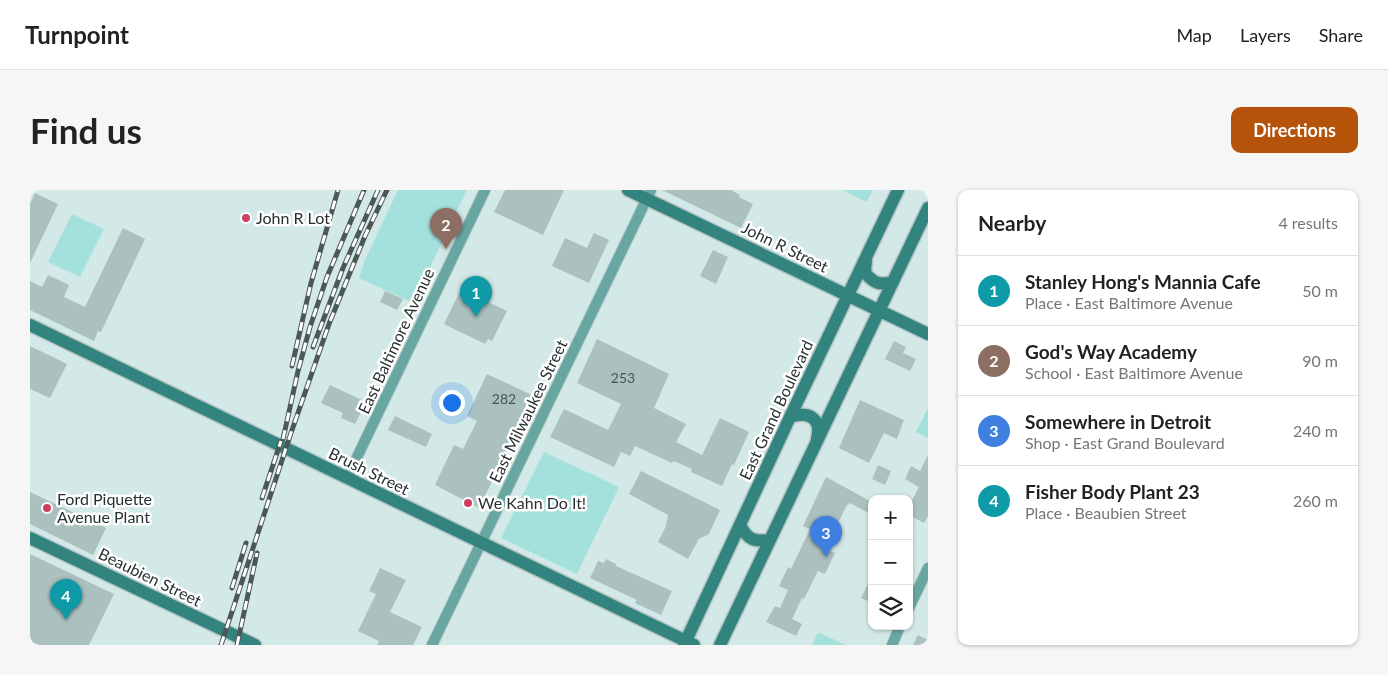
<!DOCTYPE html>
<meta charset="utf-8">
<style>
:root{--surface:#fff;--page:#f6f6f6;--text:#222;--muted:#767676;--line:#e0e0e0;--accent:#b45309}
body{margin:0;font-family:Lato,sans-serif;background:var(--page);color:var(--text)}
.controls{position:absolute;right:15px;bottom:15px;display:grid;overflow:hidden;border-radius:10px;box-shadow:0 1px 4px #0004}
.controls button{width:45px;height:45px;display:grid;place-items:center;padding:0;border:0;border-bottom:1px solid var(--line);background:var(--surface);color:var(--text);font:25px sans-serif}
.you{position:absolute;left:421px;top:212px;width:18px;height:18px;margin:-12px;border:4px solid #fff;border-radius:50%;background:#1a73e8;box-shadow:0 0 0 8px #1a73e833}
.badge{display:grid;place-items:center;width:32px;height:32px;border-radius:50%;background:var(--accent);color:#fff;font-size:16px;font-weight:700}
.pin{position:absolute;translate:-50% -41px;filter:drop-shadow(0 1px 2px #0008)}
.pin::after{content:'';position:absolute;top:26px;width:18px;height:15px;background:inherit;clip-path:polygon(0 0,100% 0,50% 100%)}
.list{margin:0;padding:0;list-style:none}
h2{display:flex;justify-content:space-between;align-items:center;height:65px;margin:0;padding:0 20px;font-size:21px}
h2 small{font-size:16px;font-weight:400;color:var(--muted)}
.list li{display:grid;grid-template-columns:32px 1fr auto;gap:15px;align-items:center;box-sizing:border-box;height:70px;padding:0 20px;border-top:1px solid var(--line)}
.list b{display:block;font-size:19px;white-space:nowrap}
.list p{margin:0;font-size:16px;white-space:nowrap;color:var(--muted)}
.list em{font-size:16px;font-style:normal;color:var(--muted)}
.icon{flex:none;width:28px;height:28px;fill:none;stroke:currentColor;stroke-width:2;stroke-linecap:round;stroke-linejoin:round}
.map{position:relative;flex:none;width:898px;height:455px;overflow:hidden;border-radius:10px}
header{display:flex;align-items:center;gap:30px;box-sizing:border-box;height:70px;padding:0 25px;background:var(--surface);border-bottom:1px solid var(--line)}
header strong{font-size:24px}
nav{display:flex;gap:28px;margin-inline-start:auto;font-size:18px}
.intro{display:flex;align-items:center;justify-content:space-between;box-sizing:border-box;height:120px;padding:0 30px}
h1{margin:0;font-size:35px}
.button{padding:12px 22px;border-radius:10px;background:var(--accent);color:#fff;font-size:18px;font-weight:700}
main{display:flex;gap:30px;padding:0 30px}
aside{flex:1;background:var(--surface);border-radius:10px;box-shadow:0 1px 4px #0004}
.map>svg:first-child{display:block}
</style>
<header>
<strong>Turnpoint</strong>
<nav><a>Map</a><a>Layers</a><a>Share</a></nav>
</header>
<div class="intro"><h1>Find us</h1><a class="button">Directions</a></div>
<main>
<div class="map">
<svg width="898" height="455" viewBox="0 0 898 455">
<rect width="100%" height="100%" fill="#d3e9e7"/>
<path fill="#a5e1dc" d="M 368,0 L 437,0 L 383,113 L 329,88 L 334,72 Z
M 812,0 L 843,0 L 837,12 Z
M 42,24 L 74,39 L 50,87 L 18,72 Z
M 898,218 L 898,248 L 886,242 Z
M 514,262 L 589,297 L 547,384 L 471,348 Z
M 788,442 L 816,455 L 782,455 Z"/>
<path fill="#abc1bf" d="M 475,0 L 534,0 L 513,45 L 464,22 Z
M 632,0 L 701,0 L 710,5 L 709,7 L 723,14 L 711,38 Z
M 5,3 L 28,14 L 0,73 L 0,14 Z
M 93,38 L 115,49 L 71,142 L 68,141 L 64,151 L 0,120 L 0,91 L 12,97 L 18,85 L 39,95 L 34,107 L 55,117 Z
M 564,43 L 579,50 L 559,93 L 522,76 L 535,48 L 557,58 Z
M 683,60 L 698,67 L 686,94 L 670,86 Z
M 431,99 L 477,121 L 462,151 L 458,149 L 455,154 L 414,134 Z
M 355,101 L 373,109 L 367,120 L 350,112 Z
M 567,149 L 639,184 L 624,218 L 656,234 L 646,252 L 672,265 L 690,228 L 719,242 L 704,275 L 702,274 L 692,296 L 661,282 L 662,279 L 644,271 L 642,273 L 605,256 L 600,266 L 591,262 L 584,277 L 520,247 L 534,219 L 578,240 L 591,214 L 547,193 Z
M 864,151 L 876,157 L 873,163 L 886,169 L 880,181 L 855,169 Z
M 0,156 L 37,174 L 20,208 L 0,199 Z
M 457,184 L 504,206 L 449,318 L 405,295 L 424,255 L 433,259 L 447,231 L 437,226 Z
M 300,195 L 336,212 L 325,234 L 311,228 L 313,223 L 291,213 Z
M 830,210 L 874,230 L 867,249 L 854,243 L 839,273 L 809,258 Z
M 365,226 L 402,244 L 396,257 L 358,240 Z
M 898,265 L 898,326 L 894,333 L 879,325 L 879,316 L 889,297 L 875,289 L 881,276 L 890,281 Z
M 848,275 L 861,281 L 855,295 L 842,289 Z
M 611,281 L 690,320 L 679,344 L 669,349 L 658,369 L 628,352 L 636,336 L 638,325 L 599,304 Z
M 796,287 L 842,312 L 842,325 L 820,313 L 818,315 L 817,315 L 795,359 L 805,363 L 795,384 L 788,381 L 774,409 L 772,408 L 762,429 L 772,434 L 766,446 L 736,432 L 745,416 L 750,418 L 758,400 L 749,396 L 758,377 L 761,379 L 780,339 L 773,336 Z
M 0,302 L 76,338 L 63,365 L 0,334 Z
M 0,364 L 84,404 L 59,455 L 0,455 Z
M 576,369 L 586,374 L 586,376 L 642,401 L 631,425 L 605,413 L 607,410 L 560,388 L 568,371 L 574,373 Z
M 350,378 L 376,390 L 360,422 L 392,437 L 383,455 L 347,455 L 349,451 L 328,441 L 346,404 L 339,401 Z
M 842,386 L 842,413 L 831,408 Z
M 888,445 L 898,450 L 898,455 L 883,455 Z"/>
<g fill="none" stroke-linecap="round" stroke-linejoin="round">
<g stroke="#b1c4c2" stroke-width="12">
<path id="street" d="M 317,288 L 455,0
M 879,418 L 898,378
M 402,455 L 621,0
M 862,455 L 870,436"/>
</g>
<g stroke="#b1c4c2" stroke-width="15">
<path id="secondary" d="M 598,0 L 898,144
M 836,70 L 835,83 C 845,94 849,95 863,92
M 0,135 L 664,455
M 760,227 C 779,221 792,228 787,249
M 710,335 C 718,350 724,352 740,350
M 0,348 L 225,455
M 654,455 L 760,227 L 868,0
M 690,455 L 898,18"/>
</g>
<use href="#street" stroke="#68a6a2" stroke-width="10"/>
<use href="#secondary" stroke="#33847f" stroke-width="12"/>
<g stroke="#4c5857" stroke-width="5">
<path id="rail" d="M 283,157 L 313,78 L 348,0
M 262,176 L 281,93 L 308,0
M 253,249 L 268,181 L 280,137 L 297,87 L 334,0
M 232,308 L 251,251
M 202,398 L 216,353
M 191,455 L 261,243 L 299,134 L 335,46 L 357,0
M 207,455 L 227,363"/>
</g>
<use href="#rail" stroke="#fff" stroke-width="3" stroke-dasharray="9" stroke-linecap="butt"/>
</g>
<g fill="#ce3f63" stroke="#fff" stroke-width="2">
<circle cx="216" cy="28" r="5"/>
<circle cx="438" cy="313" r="5"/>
<circle cx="17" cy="318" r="5"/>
</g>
<g text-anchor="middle" stroke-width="5" stroke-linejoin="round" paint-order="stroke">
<g font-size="14" fill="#495554">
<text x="593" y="193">253</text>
<text x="474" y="214">282</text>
</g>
<g font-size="16" fill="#283130" stroke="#fff" text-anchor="start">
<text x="226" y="34">John R Lot</text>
<text x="27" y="315">Ford Piquette<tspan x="27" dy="18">Avenue Plant</tspan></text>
<text x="448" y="319">We Kahn Do It!</text>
</g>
<g font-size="16" fill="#283130" stroke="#fff">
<text transform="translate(755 57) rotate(26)" y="6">John R Street</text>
<text transform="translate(366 151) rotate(-65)" y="6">East Baltimore Avenue</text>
<text transform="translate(746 220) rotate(-65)" y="6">East Grand Boulevard</text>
<text transform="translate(498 221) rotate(-64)" y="6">East Milwaukee Street</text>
<text transform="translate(339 281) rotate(26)" y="6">Brush Street</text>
<text transform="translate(120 387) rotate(26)" y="6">Beaubien Street</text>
</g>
</g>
</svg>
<div class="controls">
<button>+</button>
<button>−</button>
<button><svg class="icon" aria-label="layers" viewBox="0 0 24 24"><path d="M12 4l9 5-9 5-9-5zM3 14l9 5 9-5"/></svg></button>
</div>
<div class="you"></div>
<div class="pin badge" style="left:446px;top:127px;background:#0f9aa8">1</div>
<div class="pin badge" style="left:416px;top:59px;background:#8d6e63">2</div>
<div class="pin badge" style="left:796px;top:367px;background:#3f7fe0">3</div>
<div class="pin badge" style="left:36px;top:430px;background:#0f9aa8">4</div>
</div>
<aside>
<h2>Nearby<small>4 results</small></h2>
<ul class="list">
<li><span class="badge" style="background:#0f9aa8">1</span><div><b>Stanley Hong's Mannia Cafe</b><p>Place · East Baltimore Avenue</p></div><em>50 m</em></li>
<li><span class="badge" style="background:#8d6e63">2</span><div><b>God's Way Academy</b><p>School · East Baltimore Avenue</p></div><em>90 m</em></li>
<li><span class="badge" style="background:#3f7fe0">3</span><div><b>Somewhere in Detroit</b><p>Shop · East Grand Boulevard</p></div><em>240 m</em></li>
<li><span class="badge" style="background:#0f9aa8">4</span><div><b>Fisher Body Plant 23</b><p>Place · Beaubien Street</p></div><em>260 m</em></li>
</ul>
</aside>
</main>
